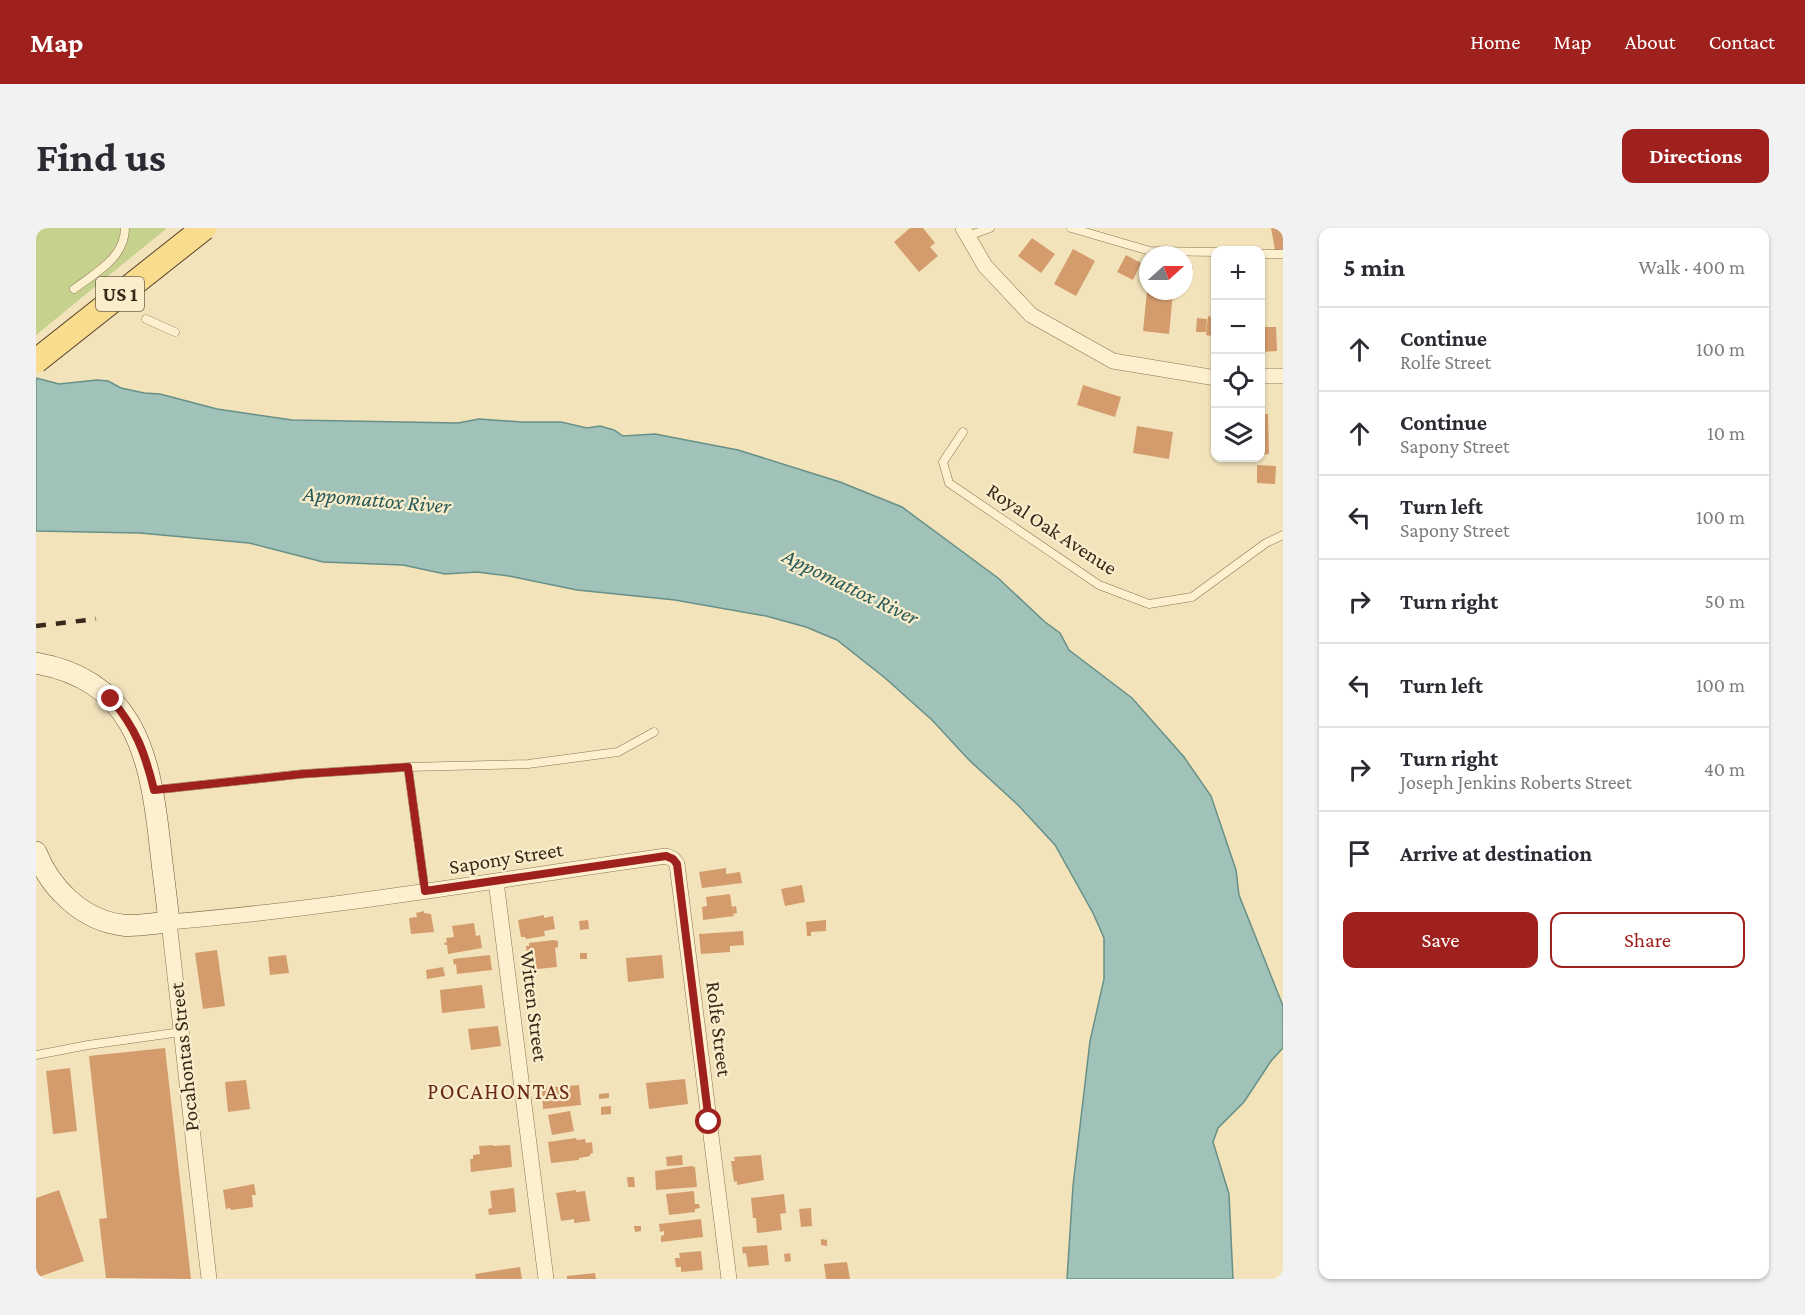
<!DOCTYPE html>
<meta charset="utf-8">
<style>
:root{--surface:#fff;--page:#f2f2f3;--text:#2b2b33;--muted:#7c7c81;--line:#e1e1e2;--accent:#9f211e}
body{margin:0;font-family:"Crimson Pro",serif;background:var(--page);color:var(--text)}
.controls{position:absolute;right:18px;top:18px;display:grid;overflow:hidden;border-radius:12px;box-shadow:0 2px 4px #0004}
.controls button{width:54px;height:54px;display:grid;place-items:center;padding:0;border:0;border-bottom:2px solid var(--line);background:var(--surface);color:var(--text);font:30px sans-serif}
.compass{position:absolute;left:1103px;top:18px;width:54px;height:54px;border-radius:50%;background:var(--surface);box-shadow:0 2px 4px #0004;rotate:69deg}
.stop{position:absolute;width:18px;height:18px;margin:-14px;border:4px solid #9f211e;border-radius:50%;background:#fff}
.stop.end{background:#9f211e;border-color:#fff;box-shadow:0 2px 6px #0008}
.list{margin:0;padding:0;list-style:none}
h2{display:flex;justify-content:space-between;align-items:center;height:78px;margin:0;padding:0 24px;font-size:26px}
h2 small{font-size:20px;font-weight:400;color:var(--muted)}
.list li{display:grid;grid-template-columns:39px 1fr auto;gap:18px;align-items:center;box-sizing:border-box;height:84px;padding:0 24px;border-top:2px solid var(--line)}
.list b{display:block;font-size:22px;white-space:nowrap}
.list p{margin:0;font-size:20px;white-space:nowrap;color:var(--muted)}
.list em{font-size:20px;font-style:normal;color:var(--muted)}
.actions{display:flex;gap:12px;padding:18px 24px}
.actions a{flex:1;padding:14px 0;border:2px solid var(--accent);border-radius:12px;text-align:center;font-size:21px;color:var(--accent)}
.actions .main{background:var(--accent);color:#fff}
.icon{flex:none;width:33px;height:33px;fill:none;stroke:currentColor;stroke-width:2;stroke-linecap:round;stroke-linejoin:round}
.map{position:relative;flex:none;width:1247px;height:1051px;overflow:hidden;border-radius:12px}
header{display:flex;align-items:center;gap:36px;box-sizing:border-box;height:84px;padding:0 30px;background:var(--accent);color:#fff}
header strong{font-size:28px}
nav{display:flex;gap:33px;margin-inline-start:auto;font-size:21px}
.intro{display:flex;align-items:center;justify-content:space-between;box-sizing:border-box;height:144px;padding:0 36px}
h1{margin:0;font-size:42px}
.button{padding:15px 27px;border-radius:12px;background:var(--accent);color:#fff;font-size:21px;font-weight:700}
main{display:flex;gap:36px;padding:0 36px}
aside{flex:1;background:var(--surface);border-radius:12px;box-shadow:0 2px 4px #0004}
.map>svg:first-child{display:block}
</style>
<header>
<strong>Map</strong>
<nav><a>Home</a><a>Map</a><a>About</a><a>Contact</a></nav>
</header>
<div class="intro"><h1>Find us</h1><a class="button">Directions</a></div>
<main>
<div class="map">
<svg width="1247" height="1051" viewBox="0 0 1247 1051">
<rect width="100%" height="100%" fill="#f2e3bb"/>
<path fill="#c6d18e" d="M 0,0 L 131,0 L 0,107 Z"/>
<path fill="#a0c2b9" stroke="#679087" stroke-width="1.5" d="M 0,150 L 23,156 L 61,152 L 72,153 L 85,160 L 108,165 L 124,166 L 181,181 L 256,192 L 422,195 L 443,191 L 485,194 L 525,194 L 551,200 L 564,198 L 578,202 L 587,208 L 619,206 L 702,222 L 804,254 L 866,279 L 962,350 L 1009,394 L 1024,405 L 1033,422 L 1096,470 L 1148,529 L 1175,568 L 1200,642 L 1203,667 L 1247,778 L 1247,820 L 1235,833 L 1208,874 L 1182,900 L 1177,914 L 1193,966 L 1197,1051 L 1031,1051 L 1037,958 L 1054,813 L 1068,751 L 1068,710 L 1057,685 L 1019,617 L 983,578 L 933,532 L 896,492 L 849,450 L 801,412 L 770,399 L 730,388 L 639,372 L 541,362 L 473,348 L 441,344 L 409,346 L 367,337 L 287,334 L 213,315 L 104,305 L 0,303 Z"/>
<path fill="#d49c6d" d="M 874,0 L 887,0 L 899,15 L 894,19 L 902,28 L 883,44 L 858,14 Z
M 1235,0 L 1247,0 L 1247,21 L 1239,22 Z
M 996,10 L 1019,26 L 1005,45 L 982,28 Z
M 1037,21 L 1059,33 L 1040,68 L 1018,56 Z
M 1090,27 L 1105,35 L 1097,52 L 1081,44 Z
M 1148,37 L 1157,39 L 1154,54 L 1148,53 Z
M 1111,63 L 1137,65 L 1133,106 L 1107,103 Z
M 1172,88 L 1180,90 L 1180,109 L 1170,107 Z
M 1161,90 L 1171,91 L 1170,104 L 1160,104 Z
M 1225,99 L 1240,99 L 1241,123 L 1226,124 Z
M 1047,157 L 1085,169 L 1079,189 L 1041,177 Z
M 1224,186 L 1232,186 L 1233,226 L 1224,227 Z
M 1101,198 L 1137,204 L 1133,231 L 1097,225 Z
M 1221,237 L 1240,238 L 1239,256 L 1221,255 Z
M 690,640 L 690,646 L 704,644 L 706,655 L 666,660 L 663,644 Z
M 766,657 L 769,674 L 749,678 L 745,661 Z
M 694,666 L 696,679 L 700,678 L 701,685 L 697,686 L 698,688 L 667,692 L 666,679 L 671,678 L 670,669 Z
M 388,683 L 388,685 L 395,686 L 398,704 L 375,706 L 373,690 L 381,689 L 380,685 Z
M 508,687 L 508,690 L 517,688 L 519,701 L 508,703 L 509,708 L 490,711 L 489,709 L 485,709 L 482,692 Z
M 552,692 L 553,701 L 544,702 L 543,693 Z
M 790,692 L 790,703 L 775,704 L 775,708 L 771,708 L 770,694 Z
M 438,695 L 440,708 L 444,707 L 446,720 L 412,726 L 411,717 L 409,717 L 408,715 L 411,714 L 410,710 L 418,709 L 416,698 Z
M 707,703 L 708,717 L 694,718 L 694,724 L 665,726 L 663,706 Z
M 517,712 L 522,713 L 522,719 L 519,720 L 521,739 L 492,742 L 490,718 L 493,718 L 493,715 Z
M 181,722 L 189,778 L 167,781 L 159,725 Z
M 544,725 L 551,725 L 551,731 L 544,731 Z
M 250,727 L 253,745 L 234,747 L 232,729 Z
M 454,727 L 456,742 L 421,746 L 420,736 L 418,737 L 417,731 Z
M 626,727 L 628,750 L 592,754 L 590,730 Z
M 407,739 L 409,748 L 391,751 L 390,742 Z
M 446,757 L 449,780 L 406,785 L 404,762 Z
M 462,798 L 465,818 L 435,822 L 432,801 Z
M 129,820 L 155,1051 L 70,1050 L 63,991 L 71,990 L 53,828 Z
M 34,840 L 41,903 L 17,906 L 10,843 Z
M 649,851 L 652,876 L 613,881 L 610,855 Z
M 210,852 L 214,881 L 192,884 L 189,854 Z
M 543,857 L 545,877 L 507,881 L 506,860 Z
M 573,865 L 573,870 L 563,871 L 563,866 Z
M 575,878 L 575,886 L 565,887 L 565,879 Z
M 534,883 L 538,903 L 516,907 L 512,887 Z
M 540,910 L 541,912 L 549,911 L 550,915 L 556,914 L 557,925 L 554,926 L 554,928 L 543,930 L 543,932 L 515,935 L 512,914 Z
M 457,917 L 457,918 L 474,917 L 476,939 L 435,944 L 434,931 L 437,931 L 437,927 L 444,926 L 443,918 Z
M 646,927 L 647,937 L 631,938 L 630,929 Z
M 725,927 L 728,952 L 701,957 L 701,953 L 698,954 L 695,933 L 699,933 L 698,929 Z
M 655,938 L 659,939 L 661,959 L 620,962 L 619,943 Z
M 591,949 L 598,949 L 599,959 L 592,959 Z
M 218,956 L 220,967 L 216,967 L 217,979 L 195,982 L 194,980 L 190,981 L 187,962 Z
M 478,960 L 480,984 L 453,987 L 452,981 L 456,980 L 454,963 Z
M 23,962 L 48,1033 L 0,1050 L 0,970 Z
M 540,962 L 540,964 L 549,963 L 554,993 L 538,995 L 538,991 L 525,993 L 520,965 Z
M 658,963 L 659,976 L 663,976 L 664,980 L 659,981 L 659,984 L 633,987 L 630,966 Z
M 748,966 L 750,985 L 744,986 L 746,1002 L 721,1005 L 720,990 L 717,990 L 715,970 Z
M 775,980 L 776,998 L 765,999 L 763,981 Z
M 665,991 L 667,1009 L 625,1014 L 625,1008 L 628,1007 L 628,1003 L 624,1004 L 623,996 Z
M 598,998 L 605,998 L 605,1003 L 599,1004 Z
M 785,1011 L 791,1012 L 791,1018 L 785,1017 Z
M 731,1017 L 733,1037 L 712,1039 L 710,1025 L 707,1026 L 706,1019 Z
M 665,1023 L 667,1042 L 645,1044 L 645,1039 L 640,1039 L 639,1030 L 644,1030 L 643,1025 Z
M 754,1025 L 755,1033 L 749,1034 L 748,1026 Z
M 811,1034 L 814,1051 L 790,1051 L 788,1036 Z
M 484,1039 L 486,1051 L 440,1051 L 439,1046 Z
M 559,1045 L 560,1051 L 531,1051 L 531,1048 Z"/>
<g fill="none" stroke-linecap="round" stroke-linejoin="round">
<g stroke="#8b7353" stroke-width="9">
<path id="lane" d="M 1035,0 L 1114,23 L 1180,24
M 932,8 L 954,0
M 1224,26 L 1247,26
M 38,61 C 59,45 89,30 89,0
M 110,91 L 139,104
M 927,204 L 907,234 L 913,255 L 1063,357 L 1113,376 L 1156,369 L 1230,315 L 1247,307
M 372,539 L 389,663
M 118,562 L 265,546 L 372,539 L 492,536 L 582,524 L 618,504
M 0,827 L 52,817 L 145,804"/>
</g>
<g stroke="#8b7353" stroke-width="16">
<path id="street" d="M 927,0 L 949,38 L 995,87 L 1077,133 L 1180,150
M 1224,148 L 1247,148
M 460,653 L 510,1051
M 173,1051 L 133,694 C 300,680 465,651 630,628 L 637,631 L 641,636 L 693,1051"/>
</g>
<g stroke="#6c5337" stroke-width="22">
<path id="secondary" d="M 0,435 C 96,452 113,523 123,608 C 126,637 130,665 133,694 C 118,695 100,699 86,697 C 46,692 14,660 0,624"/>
</g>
<use href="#lane" stroke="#fcf0cf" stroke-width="8"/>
<use href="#street" stroke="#fcf0cf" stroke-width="15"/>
<use href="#secondary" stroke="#fcf0cf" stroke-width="21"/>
<path stroke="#382a1a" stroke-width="4.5" stroke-dasharray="10 10" stroke-linecap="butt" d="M 0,398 L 60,391"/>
<g stroke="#574029" stroke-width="26" stroke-linecap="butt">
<path id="primary-bridge" d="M 0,133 L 168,0"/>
</g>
<use href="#primary-bridge" stroke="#fadc8e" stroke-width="24"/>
</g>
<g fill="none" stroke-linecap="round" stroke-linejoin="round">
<path stroke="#9f211e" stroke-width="8" d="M 75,471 C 100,500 109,525 118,562 L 266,546 L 372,539 L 389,663 L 630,628 L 637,631 L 641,636 L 673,894"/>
</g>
<g text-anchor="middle" stroke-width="4.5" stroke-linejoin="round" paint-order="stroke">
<rect fill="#f9edcb" stroke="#72644f" stroke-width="1.5" x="60" y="49" width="48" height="34" rx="4.5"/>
<g font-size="20" font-weight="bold" fill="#382a1a">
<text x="84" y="73">US 1</text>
</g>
<g font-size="21" fill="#382a1a" stroke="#f9edcb">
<text transform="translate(1016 301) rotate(33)" y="7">Royal Oak Avenue</text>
<text transform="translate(470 630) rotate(-9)" y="7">Sapony Street</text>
<text transform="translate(498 778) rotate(83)" y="7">Witten Street</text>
<text transform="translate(683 801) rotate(83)" y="7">Rolfe Street</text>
<text transform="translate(148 829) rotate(-96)" y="7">Pocahontas Street</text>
</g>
<g font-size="22" font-style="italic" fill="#275a58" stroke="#f9edcb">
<text transform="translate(341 271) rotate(5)" y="8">Appomattox River</text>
<text transform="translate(815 358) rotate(26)" y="8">Appomattox River</text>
</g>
<g font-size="22" letter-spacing="1.5" fill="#692a15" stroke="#f9edcb">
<text x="463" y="871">POCAHONTAS</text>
</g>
</g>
</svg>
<div class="controls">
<button>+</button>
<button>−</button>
<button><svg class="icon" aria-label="locate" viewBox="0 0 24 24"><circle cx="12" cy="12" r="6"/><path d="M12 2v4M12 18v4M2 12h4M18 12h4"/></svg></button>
<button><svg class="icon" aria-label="layers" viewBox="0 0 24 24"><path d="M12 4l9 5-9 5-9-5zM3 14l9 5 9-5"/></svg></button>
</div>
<svg class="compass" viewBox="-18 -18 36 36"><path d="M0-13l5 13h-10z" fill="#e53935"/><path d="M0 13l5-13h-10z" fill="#7c7c81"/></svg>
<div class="stop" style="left:673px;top:894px"></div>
<div class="stop end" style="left:75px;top:471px"></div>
</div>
<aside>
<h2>5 min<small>Walk · 400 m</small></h2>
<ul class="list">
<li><svg class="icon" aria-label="ahead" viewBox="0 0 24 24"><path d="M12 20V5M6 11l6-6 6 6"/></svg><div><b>Continue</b><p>Rolfe Street</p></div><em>100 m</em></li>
<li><svg class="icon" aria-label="ahead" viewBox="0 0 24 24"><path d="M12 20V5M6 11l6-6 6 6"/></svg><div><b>Continue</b><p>Sapony Street</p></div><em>10 m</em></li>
<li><svg class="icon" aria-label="left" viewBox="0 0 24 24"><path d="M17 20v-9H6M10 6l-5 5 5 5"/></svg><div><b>Turn left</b><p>Sapony Street</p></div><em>100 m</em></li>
<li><svg class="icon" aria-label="right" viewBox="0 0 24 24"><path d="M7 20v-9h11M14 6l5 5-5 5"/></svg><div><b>Turn right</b></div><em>50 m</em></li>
<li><svg class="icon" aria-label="left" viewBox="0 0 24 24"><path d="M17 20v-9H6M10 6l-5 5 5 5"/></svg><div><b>Turn left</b></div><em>100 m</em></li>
<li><svg class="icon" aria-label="right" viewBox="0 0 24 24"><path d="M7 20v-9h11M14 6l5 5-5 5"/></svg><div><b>Turn right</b><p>Joseph Jenkins Roberts Street</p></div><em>40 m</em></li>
<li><svg class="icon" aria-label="arrive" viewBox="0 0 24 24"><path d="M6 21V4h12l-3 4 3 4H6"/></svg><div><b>Arrive at destination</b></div></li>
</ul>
<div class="actions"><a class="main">Save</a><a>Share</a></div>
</aside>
</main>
